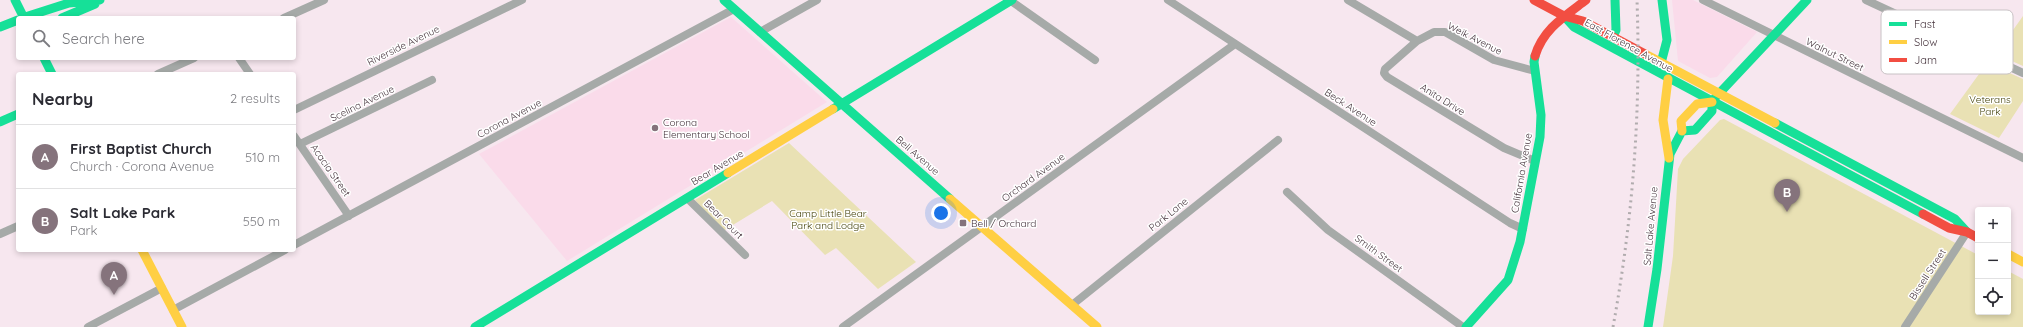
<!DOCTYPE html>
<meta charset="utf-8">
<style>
:root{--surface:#fff;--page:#f7f7f7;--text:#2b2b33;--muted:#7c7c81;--line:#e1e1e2;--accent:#85737c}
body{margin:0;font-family:Quicksand,sans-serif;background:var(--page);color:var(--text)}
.controls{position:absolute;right:12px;bottom:12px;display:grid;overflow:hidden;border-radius:4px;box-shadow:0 2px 6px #0003}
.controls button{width:36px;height:36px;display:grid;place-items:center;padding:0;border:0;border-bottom:1px solid var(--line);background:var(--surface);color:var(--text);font:20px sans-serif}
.you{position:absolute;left:941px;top:213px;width:14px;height:14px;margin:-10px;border:3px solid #fff;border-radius:50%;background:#1a73e8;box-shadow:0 0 0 6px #1a73e833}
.badge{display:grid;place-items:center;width:26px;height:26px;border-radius:50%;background:var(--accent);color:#fff;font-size:13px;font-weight:700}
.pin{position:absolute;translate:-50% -33px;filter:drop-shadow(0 1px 2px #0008)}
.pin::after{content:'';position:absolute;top:21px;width:14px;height:12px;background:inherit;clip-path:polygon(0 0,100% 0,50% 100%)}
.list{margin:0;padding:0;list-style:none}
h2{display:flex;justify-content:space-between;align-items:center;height:52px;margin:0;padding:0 16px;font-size:17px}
h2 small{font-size:13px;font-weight:400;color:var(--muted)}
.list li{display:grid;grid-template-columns:26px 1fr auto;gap:12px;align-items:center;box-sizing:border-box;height:64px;padding:0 16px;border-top:1px solid var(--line)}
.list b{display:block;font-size:15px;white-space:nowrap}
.list p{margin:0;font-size:13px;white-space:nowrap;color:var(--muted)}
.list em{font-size:13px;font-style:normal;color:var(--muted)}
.icon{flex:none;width:22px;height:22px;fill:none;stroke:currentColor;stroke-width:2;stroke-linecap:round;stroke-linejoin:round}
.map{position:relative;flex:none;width:2023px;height:327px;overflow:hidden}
.search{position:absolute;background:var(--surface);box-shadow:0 2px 6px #0003;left:16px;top:16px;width:280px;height:44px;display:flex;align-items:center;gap:10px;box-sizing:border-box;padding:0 14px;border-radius:4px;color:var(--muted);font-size:15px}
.panel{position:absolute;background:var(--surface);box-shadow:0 2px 6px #0003;left:16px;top:72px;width:280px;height:180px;border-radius:4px}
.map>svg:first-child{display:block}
</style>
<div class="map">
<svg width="2023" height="327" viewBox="0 0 2023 327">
<rect width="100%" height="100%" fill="#f7e7ef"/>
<path fill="#fadbea" d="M 1672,0 L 1693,0 L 1757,32 L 1717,77 L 1710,78 L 1678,61 Z
M 731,17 L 827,102 L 567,261 L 479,154 Z"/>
<path fill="#e9e1b4" d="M 2023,16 L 2023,66 L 1996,54 Z
M 1987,63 L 2023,79 L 2023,101 L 1999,138 L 1950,114 Z
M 1724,119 L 1978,255 L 1978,312 L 2008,312 L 2008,271 L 2023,279 L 2023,327 L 1663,327 L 1673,256 L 1678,169 L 1683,159 L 1720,120 Z
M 789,143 L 916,262 L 878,289 L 836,248 L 825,255 L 772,201 L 723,231 L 695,200 Z"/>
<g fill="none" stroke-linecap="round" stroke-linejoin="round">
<path stroke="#a6aaa8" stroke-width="8" d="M 1168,0 L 1510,223 L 1523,229
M 1348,0 L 1417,41 L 1434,32 L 1445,32 L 1494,60 L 1535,71
M 1703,0 L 2023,158
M 1866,0 L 2023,73
M 1011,1 L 1095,60
M 284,18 L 324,0
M 760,32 L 817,0
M 1417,41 L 1385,69 L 1384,73 L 1387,77 L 1504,148 L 1535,161
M 239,58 L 250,74
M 158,74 L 194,58
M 294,110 L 522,0
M 294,136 L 349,216
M 300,144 L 432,80
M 1287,192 L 1328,230 L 1463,327
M 687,198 L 745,255
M 0,234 L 18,226
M 294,245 L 734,9
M 1072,305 L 1278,140
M 173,310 L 285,250
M 88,327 L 162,288
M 843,327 L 1235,44
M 1905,327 L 1967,232"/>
<path stroke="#16e098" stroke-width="9" d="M 15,0 L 24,18
M 724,0 L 950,199
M 1564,16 L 1574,27 L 1923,214
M 22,18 L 69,3 L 100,0
M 62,18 L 95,4
M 0,27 L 18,20
M 1613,37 L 1616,30 L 1615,0
M 44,58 L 52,74
M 1661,63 L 1667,40 L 1662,0
M 1713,100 L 1807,0
M 833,109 L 1012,0
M 0,122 L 18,114
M 1775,123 L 1955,219 L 1967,232
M 475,327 L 728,173
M 1466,327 L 1508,280 L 1520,242 L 1540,137 L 1541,115 L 1534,62 L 1535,56
M 1648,327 L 1657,269 L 1670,154 L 1682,131 L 1695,130 L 1712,111 L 1712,102"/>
<path stroke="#ffcf43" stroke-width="9" d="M 1645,54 L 1775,123
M 1668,79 L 1663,120 L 1669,158
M 1682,131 L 1681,121 L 1697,104 L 1712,102
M 728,173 L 833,109
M 950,199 L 1097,327
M 142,250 L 182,327
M 2008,254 L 2023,262"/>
<path stroke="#f24e42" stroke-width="9" d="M 1534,0 L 1564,16 L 1583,21 L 1645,54
M 1535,56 C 1543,29 1565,16 1586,0
M 1923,214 L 1949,228 L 1967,232 L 1978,238"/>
<path stroke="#b1acae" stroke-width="3" stroke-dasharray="2 4" stroke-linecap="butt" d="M 1613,327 C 1633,217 1641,112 1637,0"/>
</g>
<g fill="#85737c" stroke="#fff" stroke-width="1.5">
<circle cx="655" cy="128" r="4"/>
<rect x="959" y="219" width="8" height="8" rx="2"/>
</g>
<g text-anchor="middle" stroke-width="3" stroke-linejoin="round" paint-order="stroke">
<g font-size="10" fill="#47353e" stroke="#fff">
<text transform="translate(1475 38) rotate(27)" y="4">Weik Avenue</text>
<text transform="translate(403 45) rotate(-26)" y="4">Riverside Avenue</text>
<text transform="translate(1629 45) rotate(29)" y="4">East Florence Avenue</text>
<text transform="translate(1835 54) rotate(26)" y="4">Walnut Street</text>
<text transform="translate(1443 99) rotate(32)" y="4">Anita Drive</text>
<text transform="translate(362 103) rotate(-26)" y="4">Scelina Avenue</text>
<text transform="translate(1351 107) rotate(33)" y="4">Beck Avenue</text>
<text transform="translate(509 118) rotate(-28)" y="4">Corona Avenue</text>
<text transform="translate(918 155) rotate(41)" y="4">Bell Avenue</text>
<text transform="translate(717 167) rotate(-31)" y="4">Bear Avenue</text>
<text transform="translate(331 170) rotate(55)" y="4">Acacia Street</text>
<text transform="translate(1521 173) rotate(-80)" y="4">California Avenue</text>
<text transform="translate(1033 177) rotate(-36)" y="4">Orchard Avenue</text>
<text transform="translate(1168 214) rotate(-39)" y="4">Park Lane</text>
<text transform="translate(724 219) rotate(45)" y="4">Bear Court</text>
<text transform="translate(1650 226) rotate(-85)" y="4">Salt Lake Avenue</text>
<text transform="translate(1379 253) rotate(36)" y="4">Smith Street</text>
<text transform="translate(1927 274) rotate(-57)" y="4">Bissell Street</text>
</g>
<g font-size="10" fill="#444209" stroke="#fff">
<text x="1990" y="103">Veterans<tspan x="1990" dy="12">Park</tspan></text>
<text x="828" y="217">Camp Little Bear<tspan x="828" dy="12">Park and Lodge</tspan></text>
</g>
<g font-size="10" fill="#47353e" stroke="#fff" text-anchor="start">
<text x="663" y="126">Corona<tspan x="663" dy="12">Elementary School</tspan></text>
<text x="971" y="227">Bell / Orchard</text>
</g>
</g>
<rect x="1881" y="10" width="132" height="64" rx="6" fill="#fff" stroke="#c8c2c5" stroke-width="1"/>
<rect x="1889" y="22" width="18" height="4" fill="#16e098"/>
<rect x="1889" y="40" width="18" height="4" fill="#ffcf43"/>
<rect x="1889" y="58" width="18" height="4" fill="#f24e42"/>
<g font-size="11" fill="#47353e">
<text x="1914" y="28">Fast</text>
<text x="1914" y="46">Slow</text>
<text x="1914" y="64">Jam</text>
</g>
</svg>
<div class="controls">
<button>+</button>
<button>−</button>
<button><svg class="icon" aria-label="locate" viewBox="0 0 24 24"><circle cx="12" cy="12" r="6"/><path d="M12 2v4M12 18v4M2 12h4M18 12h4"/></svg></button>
</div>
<div class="you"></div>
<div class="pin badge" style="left:114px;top:295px">A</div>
<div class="pin badge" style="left:1787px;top:212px">B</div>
<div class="search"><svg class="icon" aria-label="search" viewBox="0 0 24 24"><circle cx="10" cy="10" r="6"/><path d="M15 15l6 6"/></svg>Search here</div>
<section class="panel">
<h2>Nearby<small>2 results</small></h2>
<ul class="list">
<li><span class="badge">A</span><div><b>First Baptist Church</b><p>Church · Corona Avenue</p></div><em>510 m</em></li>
<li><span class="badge">B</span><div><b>Salt Lake Park</b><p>Park</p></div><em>550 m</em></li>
</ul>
</section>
</div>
